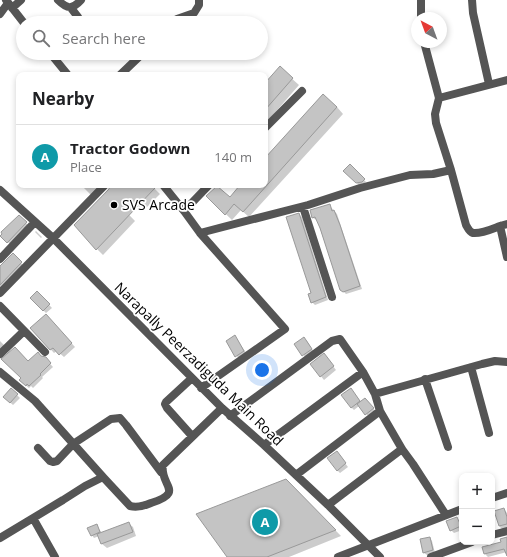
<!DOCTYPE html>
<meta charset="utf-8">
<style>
:root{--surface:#fff;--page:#f2f2f2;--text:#202124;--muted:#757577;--line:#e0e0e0;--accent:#ea580c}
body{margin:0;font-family:"Open Sans",sans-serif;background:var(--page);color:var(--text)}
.controls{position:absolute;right:12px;bottom:12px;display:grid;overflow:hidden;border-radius:8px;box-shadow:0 2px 6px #0003}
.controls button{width:36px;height:36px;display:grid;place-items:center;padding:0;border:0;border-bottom:1px solid var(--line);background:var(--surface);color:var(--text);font:20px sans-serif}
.compass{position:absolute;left:411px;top:12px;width:36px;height:36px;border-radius:50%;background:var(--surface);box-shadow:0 2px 6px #0003;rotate:319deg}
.you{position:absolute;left:262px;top:370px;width:14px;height:14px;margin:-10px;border:3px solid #fff;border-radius:50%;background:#1a73e8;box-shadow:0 0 0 6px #1a73e833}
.badge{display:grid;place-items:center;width:26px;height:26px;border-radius:50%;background:var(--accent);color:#fff;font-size:13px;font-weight:700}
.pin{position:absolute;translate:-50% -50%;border:2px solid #fff;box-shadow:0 1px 4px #0006}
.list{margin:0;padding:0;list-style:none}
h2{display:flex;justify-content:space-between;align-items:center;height:52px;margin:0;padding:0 16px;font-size:17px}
h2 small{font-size:13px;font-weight:400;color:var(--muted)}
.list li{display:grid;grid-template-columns:26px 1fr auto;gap:12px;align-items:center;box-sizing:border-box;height:64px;padding:0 16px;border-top:1px solid var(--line)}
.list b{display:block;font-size:15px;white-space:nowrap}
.list p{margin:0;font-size:13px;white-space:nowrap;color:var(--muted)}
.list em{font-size:13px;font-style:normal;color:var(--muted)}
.icon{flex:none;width:22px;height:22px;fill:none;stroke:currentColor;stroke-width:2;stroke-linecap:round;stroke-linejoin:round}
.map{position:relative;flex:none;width:507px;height:557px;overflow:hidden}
.search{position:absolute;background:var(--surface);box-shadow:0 2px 6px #0003;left:16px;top:16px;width:252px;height:44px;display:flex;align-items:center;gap:10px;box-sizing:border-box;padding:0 14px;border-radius:22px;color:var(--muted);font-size:15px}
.panel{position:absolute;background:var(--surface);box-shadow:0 2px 6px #0003;left:16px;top:72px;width:252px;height:116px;border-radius:8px}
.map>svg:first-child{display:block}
</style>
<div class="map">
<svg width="507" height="557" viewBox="0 0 507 557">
<rect width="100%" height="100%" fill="#fff"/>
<path fill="#0003" d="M 280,68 L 299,85 L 265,124 L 265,85 Z
M 337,107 L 343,114 L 249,217 L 241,210 L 232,220 L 207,196 L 230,198 L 242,185 L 265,185 L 265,159 Z
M 350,165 L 366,182 L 364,183 L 359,185 L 344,171 Z
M 81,185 L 101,185 L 94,198 Z
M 118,185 L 151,185 L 160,194 L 143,211 Z
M 107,192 L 135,221 L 103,255 L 97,249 Z
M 329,205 L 337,214 L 362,289 L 346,294 L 341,289 L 317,220 L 313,218 Z
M 299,214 L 302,217 L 328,300 L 315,305 L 312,302 L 312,294 Z
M 19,216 L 29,226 L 11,245 L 1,236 Z
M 36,231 L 42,237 L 41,238 L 35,232 Z
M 13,255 L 24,266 L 0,290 L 0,267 Z
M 37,292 L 52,308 L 46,313 L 31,298 Z
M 46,315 L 75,347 L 64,357 L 57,351 L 54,353 L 31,328 Z
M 235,337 L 247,354 L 239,359 L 227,341 Z
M 0,341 L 6,347 L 0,353 Z
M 307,341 L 314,352 L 306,358 L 295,344 Z
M 41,357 L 45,358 L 53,367 L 42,377 L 43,378 L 33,388 L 31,386 L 29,388 L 23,383 L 28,362 Z
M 327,358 L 336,370 L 324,380 L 311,364 Z
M 353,392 L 361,402 L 368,402 L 376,412 L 369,417 L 359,406 L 354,410 L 351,407 Z
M 17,395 L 20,398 L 13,405 L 4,397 Z
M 339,455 L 348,467 L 340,473 L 337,470 Z
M 286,480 L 341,536 L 289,557 L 228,557 Z
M 504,509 L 507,513 L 507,529 L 503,530 L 500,527 L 495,511 Z
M 456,518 L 459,521 L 462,530 L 454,533 L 451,530 Z
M 128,523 L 133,527 L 136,536 L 107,548 L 102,544 L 99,536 L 94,538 L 92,535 L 96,525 L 102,533 Z
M 430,538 L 432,541 L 435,553 L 427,555 L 424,553 Z
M 507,538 L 507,552 L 488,557 L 485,554 Z"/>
<path fill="#c4c4c4" stroke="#999" d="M 280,66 L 293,78 L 265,110 L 265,83 Z
M 323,94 L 337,107 L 243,212 L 234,204 L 225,215 L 206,196 L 217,186 L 230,197 L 240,185 L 265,185 L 265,158 Z
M 350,164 L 365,179 L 362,182 L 356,183 L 343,171 Z
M 110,185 L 153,185 L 155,188 L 96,250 L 74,225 L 109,189 Z
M 330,204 L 332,211 L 334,210 L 340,225 L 360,286 L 343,292 L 340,290 L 320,228 L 315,217 L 312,218 L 310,210 Z
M 299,213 L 326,297 L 311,303 L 308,294 L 311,293 L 286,217 Z
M 19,215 L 27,222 L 7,243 L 0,236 L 2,234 L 1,232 Z
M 13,253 L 22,262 L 0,285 L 0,266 Z
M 37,291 L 50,304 L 43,311 L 30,298 Z
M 46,314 L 72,343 L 59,355 L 53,348 L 50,350 L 30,328 Z
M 235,335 L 244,351 L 235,357 L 226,341 Z
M 304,337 L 312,349 L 302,356 L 294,344 Z
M 15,347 L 28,361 L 38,352 L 41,356 L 46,357 L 51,363 L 40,374 L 41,375 L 29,386 L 27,384 L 26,386 L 19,380 L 21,378 L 1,359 Z
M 324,353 L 334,366 L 320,377 L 310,364 Z
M 11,388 L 18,394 L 10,403 L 3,397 Z
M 351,388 L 360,401 L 351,408 L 341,395 Z
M 365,398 L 374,408 L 365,415 L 357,404 Z
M 337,451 L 346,463 L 337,471 L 327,458 Z
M 286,479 L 336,530 L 267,557 L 227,557 L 196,514 Z
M 504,508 L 507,517 L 507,524 L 499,526 L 494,511 Z
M 457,517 L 461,526 L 450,531 L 446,521 Z
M 129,522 L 133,532 L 101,544 L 97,534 Z
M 97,524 L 100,532 L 91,536 L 87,528 Z
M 430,537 L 433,550 L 423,553 L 420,539 Z
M 507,537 L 507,556 L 504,549 L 484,554 L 482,547 L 501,542 L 500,539 Z"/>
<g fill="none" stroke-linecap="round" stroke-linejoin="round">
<path stroke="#555" stroke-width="8" d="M 6,0 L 24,23
M 58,0 C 67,9 72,10 81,0
M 421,0 L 421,18
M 472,0 L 473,13 L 489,84
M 12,8 L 21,0
M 71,8 L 78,17 L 72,23
M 0,14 L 8,3
M 174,23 L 177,19 L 194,13 L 199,5 L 199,0
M 50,53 L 68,75
M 120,75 L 143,53
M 439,98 L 507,80
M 265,128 L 302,91
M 451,170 L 466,225 C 468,228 469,232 473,233 C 481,234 492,229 500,226
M 163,185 L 184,211 L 200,233 L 308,205 L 360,188 L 410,175 L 433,174 L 451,170 L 436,123 L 435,114 L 439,98 L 424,42
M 0,190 L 53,238 L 222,408 L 264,445 L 328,505 L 380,557
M 303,207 L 332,297
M 184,211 L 209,185
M 507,224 L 500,226 L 507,257
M 200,233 L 285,329 L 201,388
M 0,259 L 35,222
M 0,293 L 105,185
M 0,306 L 45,352
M 0,354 L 24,331
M 471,367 L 489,433
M 0,372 L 35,401 L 103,477
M 192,378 L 166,402 L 165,404 L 167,408 L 192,436
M 425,379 L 448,447
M 375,394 L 482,364 L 495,361 L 507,362
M 230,416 L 332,341 L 340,339 L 363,372 L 375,394 L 380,411 L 402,449 L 413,464 L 446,515
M 264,445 L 363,372
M 38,448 L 50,461 L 53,462 L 57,461 L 73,444 L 111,419 L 120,418 L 126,425 L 161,472
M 296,475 L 380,411
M 492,498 L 507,493
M 328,505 L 402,449
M 33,518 L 55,557
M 492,535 L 507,531
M 0,538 L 63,500 L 85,486 L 103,477 L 130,506 C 138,508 144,506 151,503 C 186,492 159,485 163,465 L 222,408
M 338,557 L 462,509
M 431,557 L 472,542"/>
</g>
<circle fill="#000" stroke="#fff" stroke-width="1.5" cx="114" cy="205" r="4"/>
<g text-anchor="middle" stroke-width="3.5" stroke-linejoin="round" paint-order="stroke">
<g font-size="14" fill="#000" stroke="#fff" text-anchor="start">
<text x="122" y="210">SVS Arcade</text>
</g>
<g font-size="14" fill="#000" stroke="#fff">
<text transform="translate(199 364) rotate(44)" y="5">Narapally Peerzadiguda Main Road</text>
</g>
</g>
</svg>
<div class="controls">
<button>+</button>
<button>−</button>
</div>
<svg class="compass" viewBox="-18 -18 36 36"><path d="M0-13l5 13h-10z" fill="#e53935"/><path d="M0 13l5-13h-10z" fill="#757577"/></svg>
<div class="you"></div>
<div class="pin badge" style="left:265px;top:522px;background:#0f9aa8">A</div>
<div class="search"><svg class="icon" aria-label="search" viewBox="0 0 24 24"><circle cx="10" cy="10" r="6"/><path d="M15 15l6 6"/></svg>Search here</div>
<section class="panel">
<h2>Nearby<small></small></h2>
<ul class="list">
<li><span class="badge" style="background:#0f9aa8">A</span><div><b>Tractor Godown</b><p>Place</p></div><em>140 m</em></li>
</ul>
</section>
</div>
